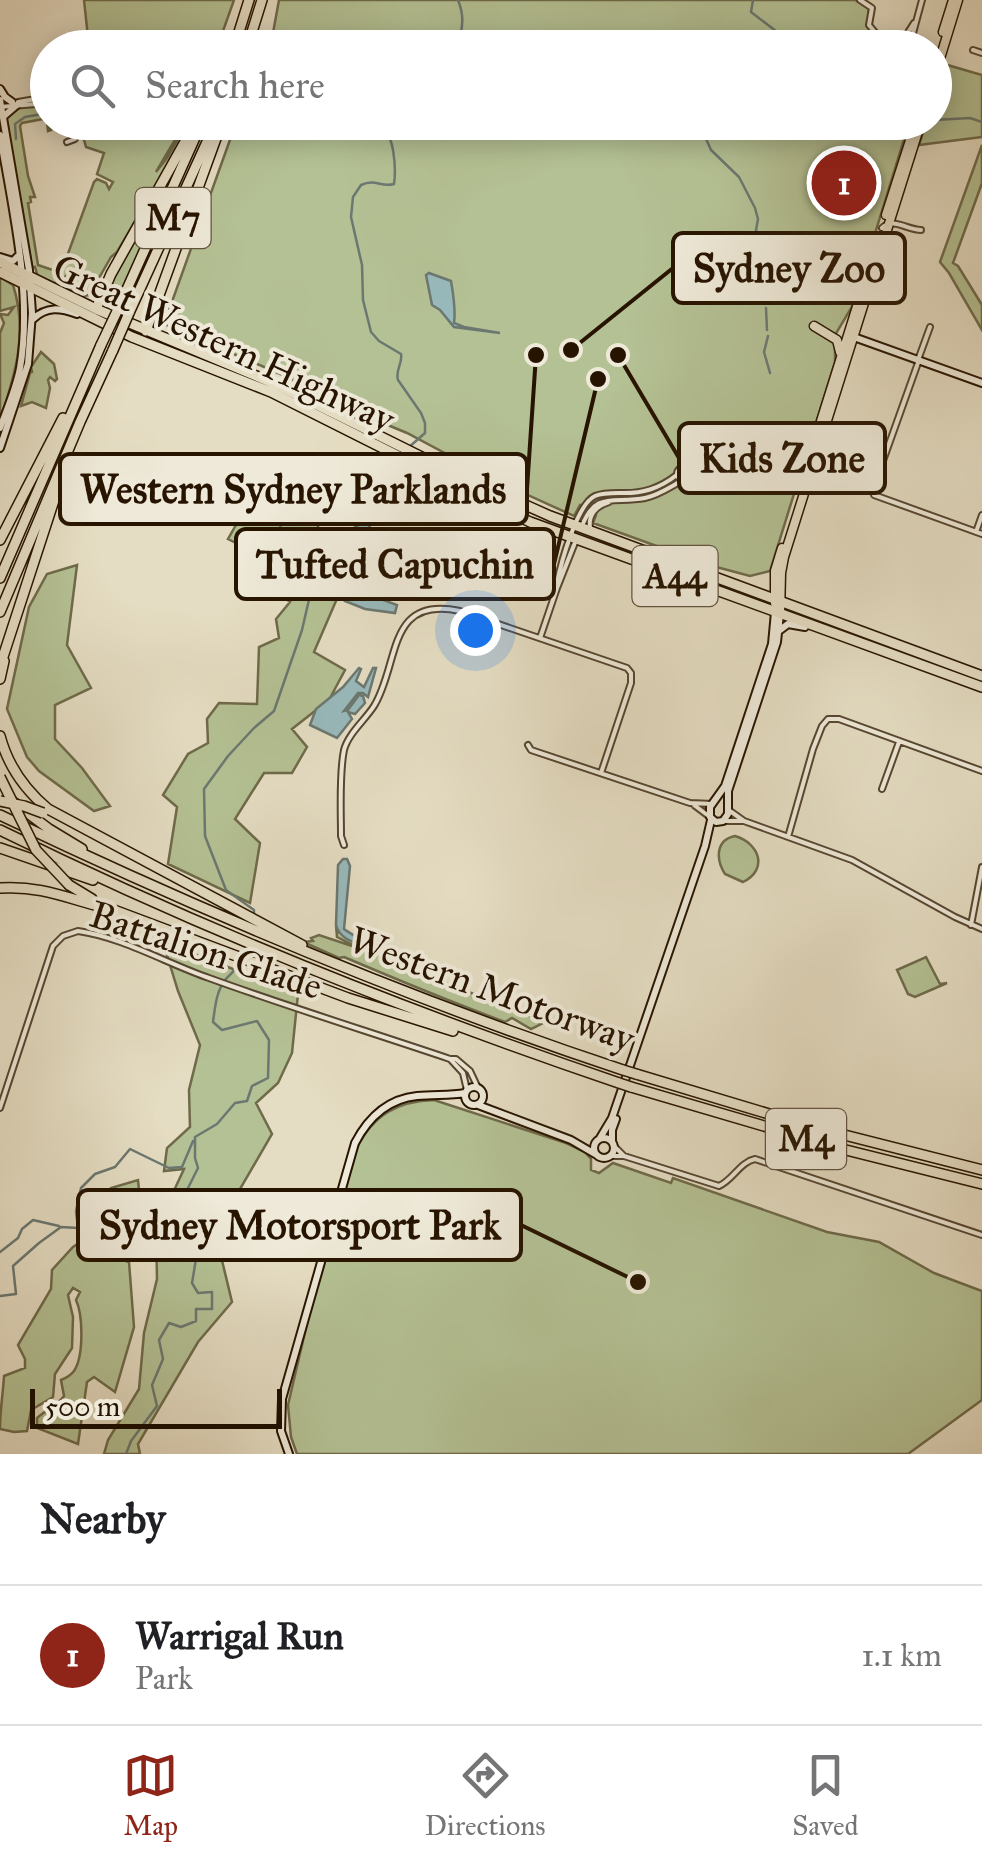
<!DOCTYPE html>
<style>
:root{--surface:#fff;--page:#f6f6f6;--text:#202124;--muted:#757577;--line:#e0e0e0;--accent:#8f2418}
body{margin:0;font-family:"IM FELL Great Primer",serif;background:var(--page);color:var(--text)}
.scale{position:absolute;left:30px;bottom:25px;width:252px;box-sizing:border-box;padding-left:10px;border:5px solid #271400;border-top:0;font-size:28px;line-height:35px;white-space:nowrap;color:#271400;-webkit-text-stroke:8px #eee9d8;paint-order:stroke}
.you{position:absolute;left:475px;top:630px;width:35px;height:35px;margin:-25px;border:8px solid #fff;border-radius:50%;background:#1a73e8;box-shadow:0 0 0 15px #1a73e833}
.badge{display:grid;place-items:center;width:65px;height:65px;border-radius:50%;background:var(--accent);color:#fff;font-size:32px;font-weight:700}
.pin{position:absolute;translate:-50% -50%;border:5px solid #fff;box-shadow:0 2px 10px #0006}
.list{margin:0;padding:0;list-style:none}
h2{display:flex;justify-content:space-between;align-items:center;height:130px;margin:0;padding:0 40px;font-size:42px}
h2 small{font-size:32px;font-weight:400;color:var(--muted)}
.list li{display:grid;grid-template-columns:65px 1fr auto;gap:30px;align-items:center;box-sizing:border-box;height:140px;padding:0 40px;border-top:2px solid var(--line)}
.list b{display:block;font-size:38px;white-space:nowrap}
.list p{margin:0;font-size:32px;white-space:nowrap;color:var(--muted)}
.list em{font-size:32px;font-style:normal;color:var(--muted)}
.icon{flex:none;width:55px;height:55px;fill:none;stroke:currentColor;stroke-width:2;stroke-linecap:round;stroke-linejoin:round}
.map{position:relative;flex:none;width:982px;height:1454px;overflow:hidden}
.search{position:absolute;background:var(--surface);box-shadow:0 5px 25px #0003;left:30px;right:30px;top:30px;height:110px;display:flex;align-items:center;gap:25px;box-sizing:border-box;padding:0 35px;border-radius:55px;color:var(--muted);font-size:38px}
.sheet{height:270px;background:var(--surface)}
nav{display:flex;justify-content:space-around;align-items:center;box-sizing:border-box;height:140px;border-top:2px solid var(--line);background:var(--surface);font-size:28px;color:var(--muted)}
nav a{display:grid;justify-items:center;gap:5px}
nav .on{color:var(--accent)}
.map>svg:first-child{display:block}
</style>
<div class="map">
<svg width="982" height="1454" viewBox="0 0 982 1454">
<rect width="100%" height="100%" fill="#e5ddc3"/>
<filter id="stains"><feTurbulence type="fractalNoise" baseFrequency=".002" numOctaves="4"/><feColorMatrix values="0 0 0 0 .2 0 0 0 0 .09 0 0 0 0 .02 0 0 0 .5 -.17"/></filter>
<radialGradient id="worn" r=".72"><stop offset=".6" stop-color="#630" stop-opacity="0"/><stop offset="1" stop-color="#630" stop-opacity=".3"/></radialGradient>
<path fill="#b4c194" stroke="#6e6a4a" stroke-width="2.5" d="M 84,0 L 234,0 L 217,48 L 89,47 Z
M 279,0 L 855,0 L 869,8 L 867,26 L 885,47 L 267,48 L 273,33 Z
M 944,64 L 982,75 L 982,137 L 919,145 L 926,123 L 934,122 L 935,94 Z
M 32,105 L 47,105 L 48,122 L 51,130 L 48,131 L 47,122 L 43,119 L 22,123 L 20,126 L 28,176 L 35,197 L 30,197 L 31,202 L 28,203 L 38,265 L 61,273 L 94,182 L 97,179 L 106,183 L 109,189 L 113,182 L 97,174 L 104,153 L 86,147 C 84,138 80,132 79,123 L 185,123 L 156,172 L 167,158 L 187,123 L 193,123 L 117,252 L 111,257 L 91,292 L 91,295 L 81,296 L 64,287 L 67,282 L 65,277 L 60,285 L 38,277 L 35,267 L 32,267 L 5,117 L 19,108 Z
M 236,123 L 909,123 L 853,305 L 835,335 L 835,362 L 770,571 L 750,576 L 709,565 L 593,523 L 596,515 L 580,505 L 574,516 L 497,481 L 407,433 L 361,414 L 278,373 L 164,324 Z
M 194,131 L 125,285 L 120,290 L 116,302 L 110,302 L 105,298 L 108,288 Z
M 982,145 L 982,183 L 953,263 L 958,266 L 982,305 L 982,330 L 949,273 L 940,262 Z
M 0,277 L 13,285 C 28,331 16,373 0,420 L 0,333 L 4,323 L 0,314 L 8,315 L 14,307 L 0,311 Z
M 41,352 L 54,364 L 57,379 L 55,381 L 50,377 L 48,380 L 50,388 L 46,408 L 32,402 L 21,406 L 30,373 L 32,372 L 31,367 Z
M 309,456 L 357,462 L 405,481 L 408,501 L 391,522 L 341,514 L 316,520 L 339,594 L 314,652 L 345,670 L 329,700 L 292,729 L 307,747 L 292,773 L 264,773 L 235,819 L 260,843 L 250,903 L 168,864 L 177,807 L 163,795 L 188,754 L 208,743 L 207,719 L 219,703 L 257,704 L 259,647 L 279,638 L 276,619 L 290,602 L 257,575 L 260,555 L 228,539 L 240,518 L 267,507 Z
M 77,565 L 67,645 L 91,688 L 55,705 L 55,739 L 82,768 L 110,806 L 94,811 L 39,771 L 27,757 L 7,709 L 29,607 L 47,574 Z
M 735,836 C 759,843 769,869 743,882 L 725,874 C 716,860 715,840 735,836 Z
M 336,925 L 338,932 L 444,971 L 442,980 L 383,959 L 526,1014 L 541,1024 L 531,1029 L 512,1018 L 505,1022 C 451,1002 398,980 344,957 L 339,958 L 303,942 L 313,941 L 311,938 L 319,935 L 361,949 L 337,937 Z
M 163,942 L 298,994 L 292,1053 L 278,1083 L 256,1103 L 272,1134 L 233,1201 L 219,1248 L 232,1302 L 198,1342 L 138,1444 L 140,1454 L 104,1454 L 108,1440 L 139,1389 L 144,1333 L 157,1279 L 156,1229 L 184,1169 L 164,1171 L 167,1148 L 190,1127 L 189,1090 L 200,1045 L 178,991 Z
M 926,957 L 940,984 L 947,983 L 915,997 L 908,994 L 897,970 Z
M 434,1100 L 566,1143 L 585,1152 L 591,1159 L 591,1170 L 599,1173 L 613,1163 L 671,1183 L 673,1178 L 827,1232 L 879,1242 L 934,1273 L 982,1291 L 982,1400 L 908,1454 L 297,1454 L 291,1437 L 288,1405 L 309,1315 L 357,1148 C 373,1115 398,1101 434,1100 Z
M 138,1180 C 143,1221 133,1228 107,1255 L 129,1262 L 134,1327 L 115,1392 L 94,1377 L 87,1382 L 78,1444 L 37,1428 L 37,1418 C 47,1409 57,1406 64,1396 L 61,1380 C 66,1378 71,1375 74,1371 C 84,1356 83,1315 76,1300 L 80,1292 L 73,1288 L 68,1295 L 73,1317 L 72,1348 L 55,1374 L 53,1397 L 31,1410 L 27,1431 L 14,1432 L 0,1429 C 0,1410 3,1394 4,1376 L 25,1368 L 25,1359 L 18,1345 L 51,1289 L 52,1270 L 73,1247 L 92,1234 L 111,1188 Z"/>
<path fill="#98babc" stroke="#6b7871" stroke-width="2.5" d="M 429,273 L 451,281 C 453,293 456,309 454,323 L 464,327 L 500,333 L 454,327 L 440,310 L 432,305 L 426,275 Z
M 359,519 L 364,519 L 372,530 L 394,545 L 398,552 L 396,556 L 385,556 L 379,560 C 367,551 360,540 355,526 L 359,525 Z
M 347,559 L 375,597 L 397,605 L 395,613 L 365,609 L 345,601 L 350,588 Z
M 359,668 L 361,669 L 356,681 L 364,687 L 373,668 L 376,668 L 368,697 L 363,693 L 358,693 L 344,711 L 348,710 L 359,695 L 363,696 L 365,703 L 355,714 L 348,712 L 352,719 L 337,738 L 310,725 L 316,709 L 343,687 Z
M 343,859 L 347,859 L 350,866 L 344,929 L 367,944 L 366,947 C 353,942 340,939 336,925 L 338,865 Z"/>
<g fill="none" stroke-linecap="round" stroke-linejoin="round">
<path stroke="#6b7871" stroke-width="2.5" d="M 753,0 L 751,12 L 798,48
M 454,48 C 464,32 465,17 458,0
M 934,120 L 970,118 L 982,122
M 363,122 C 369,124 375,124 380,126 C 395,133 396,170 394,184 C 381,188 376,178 361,185 L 353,197 L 351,217 L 362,265 L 363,300 L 371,332 L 379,341 L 401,354 C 403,363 395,370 398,380 L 421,413 L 425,423 L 425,433 L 408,448
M 687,122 L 703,132 L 711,150 L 739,177 L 755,208 L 758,219 L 756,230 L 760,239 L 767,243 L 780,244 L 784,248 L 783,257 L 776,262 L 773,272 L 770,275 L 769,279 L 773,283 L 774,288 L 765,296 L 765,304
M 16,139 L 15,124 L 25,117 L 48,113
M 781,267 L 797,272
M 683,271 C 714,251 733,263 763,277 L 770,275
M 825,278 L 833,276 L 840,267
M 766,308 L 767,330
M 768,336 L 764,352 L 770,373
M 254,914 L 254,910 L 226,890 L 205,836 L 204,789 L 228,756 L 254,728 L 274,711 L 302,630 L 311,591 C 292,563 284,554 279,519 L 316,472 L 368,506 L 389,490 L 401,458
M 0,1252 L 18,1238 L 22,1229 L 33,1220 L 59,1226
M 0,1296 L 16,1294 L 13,1266 L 39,1243 L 61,1227 L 78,1228 L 76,1211 L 81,1188 L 95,1174 L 115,1167 L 130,1149 L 169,1168 L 182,1167 L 193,1141
M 126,1454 L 131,1441 L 157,1406 L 152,1385 L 163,1359 L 159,1340 L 169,1323 L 181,1327 L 196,1321 L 196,1309 L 212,1309 L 212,1292 L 198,1293 L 192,1283 L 196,1259 L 179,1218 L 180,1204 L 198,1168 L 195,1158 L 195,1137 L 217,1124 L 235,1103 L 247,1101 L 252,1086 L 268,1078 L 269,1040 L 257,1021 L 222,1030 L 213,1022 C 215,1008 216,992 225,980 C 232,972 236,971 240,960"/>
<g stroke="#564631" stroke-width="8">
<path id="street" d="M 860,0 L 872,8 L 869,25 L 888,48
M 85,37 L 86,48
M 898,48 L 914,23
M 909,48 L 922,0
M 973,50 L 982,53
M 18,102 L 48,97
M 0,107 L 48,103
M 67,142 L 75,139 L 74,122
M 882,228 C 893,217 907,230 921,230
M 918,360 L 930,327
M 919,360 L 874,486 L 874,495 L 982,534
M677 474a7 7 0 1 1 14 0a7 7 0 1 1-14 0Z
M 582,526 C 596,490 614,504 645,498 C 659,495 670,487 683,480
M 590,528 C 588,515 596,506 609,502
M 976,532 L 982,515
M 557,583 C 561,563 577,504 595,496 C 602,493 611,493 619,493 C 642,494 659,489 678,474
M 540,638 L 557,588 L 576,540
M 528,745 L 531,750 L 690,803 L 713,804
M 882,789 L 899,742
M 694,805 L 710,817
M 730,811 L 744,821 L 852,860 L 955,917 L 982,929
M 724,821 L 744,821
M 788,837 L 813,749 L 822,726 L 828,719 L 839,719 L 982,771
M 344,845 L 341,836 C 341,811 339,774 344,750 C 348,734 365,720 374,706 C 400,664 386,595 460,611 L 627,668 L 631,673 L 631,683 L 601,773
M 971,925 L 982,867
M 451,1060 L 463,1073 L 467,1090
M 0,1108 L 53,946 L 63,936 L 78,931 C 122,937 168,964 209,978 C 289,1007 370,1032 450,1059 L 456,1059 L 470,1071 L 478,1088
M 614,1146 L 624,1156
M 611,1156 L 624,1156 L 719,1186 C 733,1180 740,1162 755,1159 L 982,1235"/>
</g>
<g stroke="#271400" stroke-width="10">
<path id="secondary" d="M 0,89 L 5,97 L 12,102
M 0,100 L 29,270 L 32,313 L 28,364 L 0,448
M 4,116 L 18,104
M 0,135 C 12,208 33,294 20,368 C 16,389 7,409 0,428
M 0,257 L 13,261 L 19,255
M 33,319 C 47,306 60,308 77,314
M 851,336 L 982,383
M 775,612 L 772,644 L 725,786 L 710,807 L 710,817 L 716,822 L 723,821 L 728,814 L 728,791 L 777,642 L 780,614
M 780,630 L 788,624 L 805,627
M465 1096a9 9 0 1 1 18 0a9 9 0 1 1-18 0Z
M 478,1105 L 571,1140 L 595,1154
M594 1148a10 10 0 1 1 20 0a10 10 0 1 1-20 0Z
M 600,1138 L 612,1118 L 705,846 L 711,820
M 612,1142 L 612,1130 L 616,1119
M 289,1454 L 281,1431 L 282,1399 L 355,1143 C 368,1118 388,1099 417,1096 C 434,1094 449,1096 465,1093"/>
</g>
<g stroke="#271400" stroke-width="11">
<path id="primary" d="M 943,32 L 953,0
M 934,78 L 958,0
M 886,215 L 914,128
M 814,326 L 837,340 L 840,352
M 817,434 L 871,262
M 775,603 L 775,571 L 782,548
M 780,614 L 781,573 L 784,557 L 921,122"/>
</g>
<g stroke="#271400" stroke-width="12">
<path id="highway" d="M 234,48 L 249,0
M 247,48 L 262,0
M 0,262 L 96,309 L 273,383 L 456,474 L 550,516 L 982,676
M 0,272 L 132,337 L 271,392 L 530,522 L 982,687
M 119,307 L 202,122
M 96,309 L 111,274 L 196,122
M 129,313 L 216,122
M 146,331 L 222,122
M 0,540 L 63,418
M 0,578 L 101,345
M 0,612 L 80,422 L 113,350
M 0,666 L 58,488
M 0,679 L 4,661
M 0,736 C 8,766 24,789 48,809 L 302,945
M 0,792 L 49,829 L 82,849
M 0,815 C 203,912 409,999 623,1070
M 0,830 C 201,929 407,1011 619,1083
M 0,848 L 93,880
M 69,885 L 92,899
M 0,888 C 44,885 73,901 114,910 L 348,998 L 453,1031
M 636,1074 L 809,1126 L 982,1170
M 631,1087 L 846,1150 L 982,1184"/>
</g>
<use href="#street" stroke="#eee9d8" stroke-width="4"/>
<use href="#secondary" stroke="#eee9d8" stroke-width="6"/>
<use href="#primary" stroke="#e5ddc3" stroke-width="8"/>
<use href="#highway" stroke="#e5ddc3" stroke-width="9"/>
<g stroke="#271400" stroke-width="12" stroke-linecap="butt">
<path id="highway-bridge" d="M 101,345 L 119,307
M 113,350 L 129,313
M 0,777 L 36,850 L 69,885
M 0,801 L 24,806 L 43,813
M 623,1070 L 636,1074
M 619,1083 L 631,1087"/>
</g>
<use href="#highway-bridge" stroke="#e5ddc3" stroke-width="9"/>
</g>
<g text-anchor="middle" stroke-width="8" stroke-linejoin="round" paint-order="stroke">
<g fill="#eee9d8" stroke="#635441" stroke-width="2.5">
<rect x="135.5" y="188" width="75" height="60" rx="8"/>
<rect x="632.5" y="546" width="85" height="60" rx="8"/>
<rect x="766" y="1109" width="80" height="60" rx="8"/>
</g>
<g font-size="35" font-weight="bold" fill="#271400">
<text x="173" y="230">M7</text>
<text x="675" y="588">A44</text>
<text x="806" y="1151">M4</text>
</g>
<g font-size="38" fill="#271400" stroke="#eee9d8">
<text transform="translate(224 343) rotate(25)" y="13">Great Western Highway</text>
<text transform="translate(206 950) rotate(18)" y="13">Battalion Glade</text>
<text transform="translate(492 989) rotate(20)" y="13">Western Motorway</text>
</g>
</g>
<path fill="none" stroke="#271400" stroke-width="4" d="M571 350L673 268M618 355L679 458M536 355L527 489M598 379L554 564M638 1282L521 1225"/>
<g fill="#271400" stroke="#eee9d8" stroke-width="4">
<circle cx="571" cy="350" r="10"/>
<circle cx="618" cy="355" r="10"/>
<circle cx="536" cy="355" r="10"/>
<circle cx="598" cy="379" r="10"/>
<circle cx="638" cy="1282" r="10"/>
</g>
<g fill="#eee9d8" stroke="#271400" stroke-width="4">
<rect x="673" y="233" width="232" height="70" rx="10"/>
<rect x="679" y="423" width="206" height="70" rx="10"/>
<rect x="60" y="454" width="467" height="70" rx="10"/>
<rect x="236" y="529" width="318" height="70" rx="10"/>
<rect x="78" y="1190" width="443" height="70" rx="10"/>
</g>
<g font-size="40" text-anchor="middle" font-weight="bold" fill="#271400">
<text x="789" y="282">Sydney Zoo</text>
<text x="782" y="472">Kids Zone</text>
<text x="293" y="503">Western Sydney Parklands</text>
<text x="395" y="578">Tufted Capuchin</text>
<text x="300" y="1239">Sydney Motorsport Park</text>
</g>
<rect width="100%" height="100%" filter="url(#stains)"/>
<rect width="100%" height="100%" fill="url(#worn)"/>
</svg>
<div class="scale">500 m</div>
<div class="you"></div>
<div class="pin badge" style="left:844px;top:183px">1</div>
<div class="search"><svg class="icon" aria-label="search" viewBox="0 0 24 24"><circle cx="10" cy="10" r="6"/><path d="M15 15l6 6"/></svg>Search here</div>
</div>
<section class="sheet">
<h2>Nearby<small></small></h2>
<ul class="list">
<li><span class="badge">1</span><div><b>Warrigal Run</b><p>Park</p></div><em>1.1 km</em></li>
</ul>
</section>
<nav>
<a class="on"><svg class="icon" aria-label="map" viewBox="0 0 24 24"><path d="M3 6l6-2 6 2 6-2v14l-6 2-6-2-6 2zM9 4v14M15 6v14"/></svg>Map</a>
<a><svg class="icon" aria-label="directions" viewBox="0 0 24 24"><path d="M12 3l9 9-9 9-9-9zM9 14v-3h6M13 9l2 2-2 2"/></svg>Directions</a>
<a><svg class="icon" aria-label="saved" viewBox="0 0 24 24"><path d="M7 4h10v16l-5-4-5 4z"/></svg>Saved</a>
</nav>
